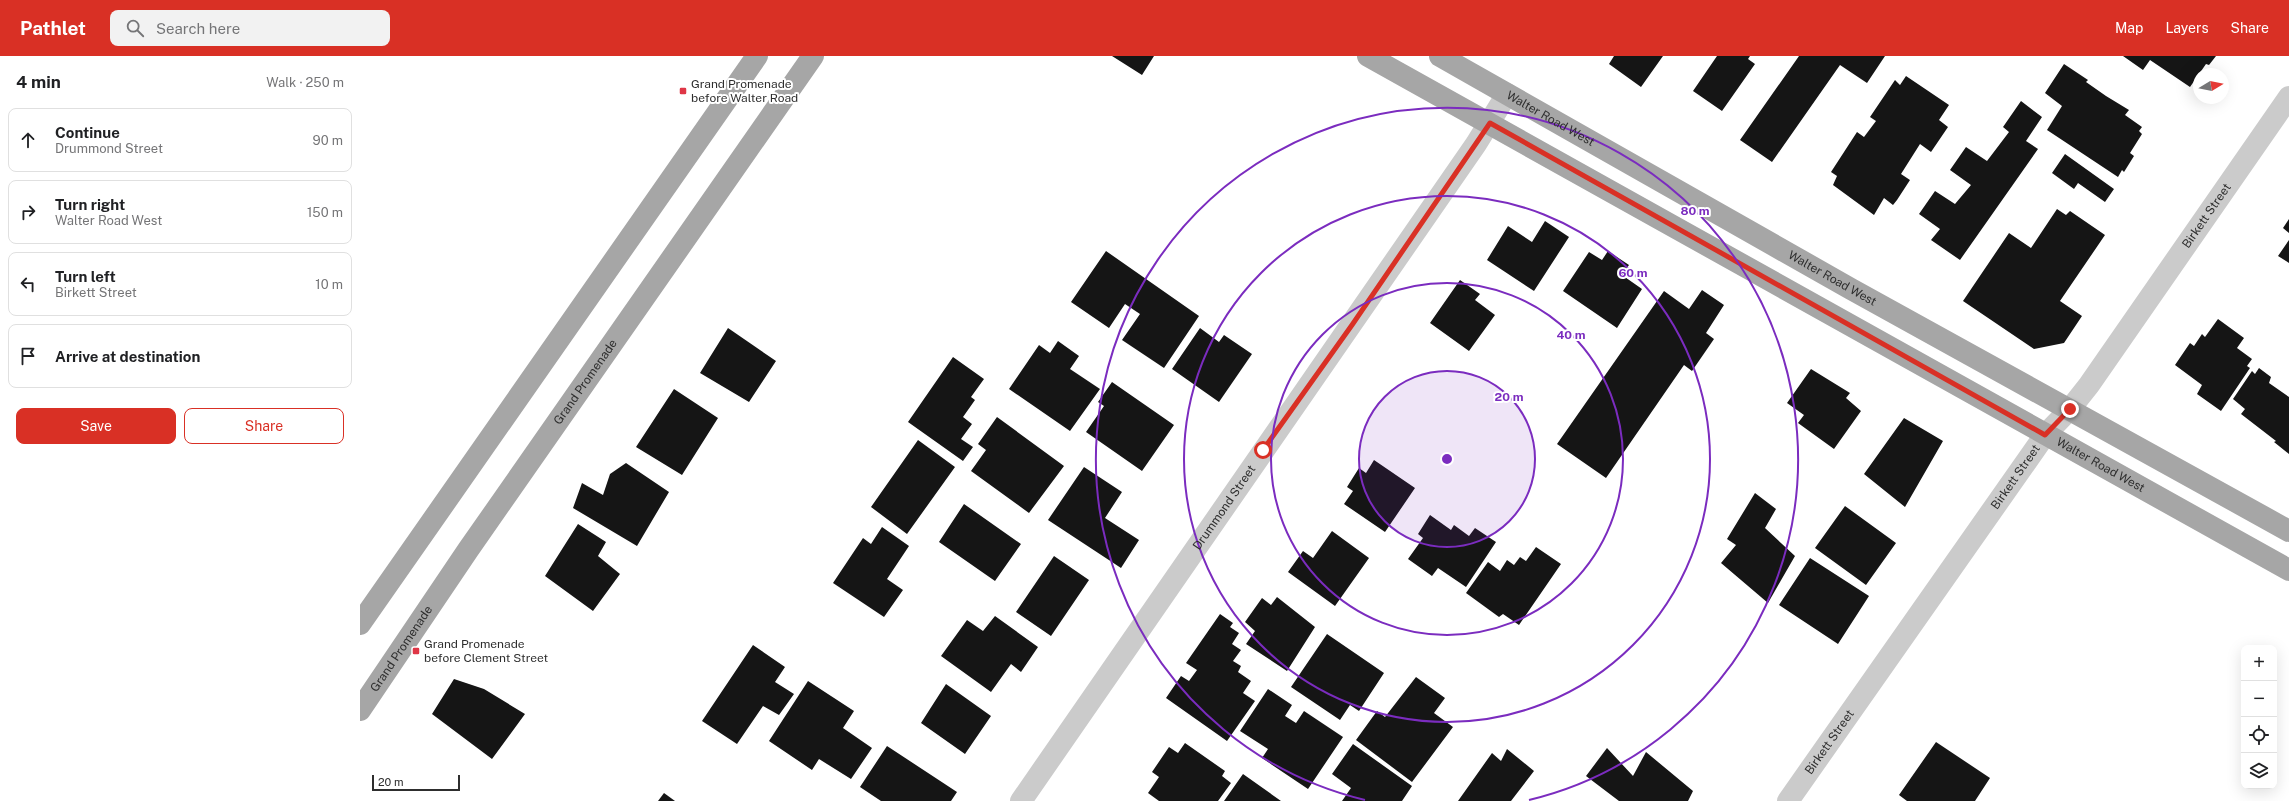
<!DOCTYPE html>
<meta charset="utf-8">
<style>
:root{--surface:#fff;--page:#f2f2f2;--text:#202124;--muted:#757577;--line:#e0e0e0;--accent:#d93025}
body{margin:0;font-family:"Public Sans",sans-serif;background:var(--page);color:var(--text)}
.controls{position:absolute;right:12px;bottom:12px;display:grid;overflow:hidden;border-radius:8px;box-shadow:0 4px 16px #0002}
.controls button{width:36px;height:36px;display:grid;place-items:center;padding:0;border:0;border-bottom:1px solid var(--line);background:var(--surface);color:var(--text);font:20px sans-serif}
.compass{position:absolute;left:1833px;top:12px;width:36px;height:36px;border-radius:50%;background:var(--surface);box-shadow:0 4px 16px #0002;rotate:80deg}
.scale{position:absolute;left:12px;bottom:10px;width:88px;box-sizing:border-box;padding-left:4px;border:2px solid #2e2e2e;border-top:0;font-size:11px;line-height:14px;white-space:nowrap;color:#2e2e2e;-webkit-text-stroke:3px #fff;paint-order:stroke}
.stop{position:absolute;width:12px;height:12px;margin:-9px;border:3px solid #d93025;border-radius:50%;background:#fff}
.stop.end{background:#d93025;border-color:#fff;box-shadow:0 1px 4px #0008}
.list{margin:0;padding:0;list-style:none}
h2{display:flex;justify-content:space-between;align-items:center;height:52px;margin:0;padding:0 16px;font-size:17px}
h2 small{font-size:13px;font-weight:400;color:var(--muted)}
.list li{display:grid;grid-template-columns:26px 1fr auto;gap:12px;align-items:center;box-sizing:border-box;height:64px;margin:0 8px 8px;padding:0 8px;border:1px solid var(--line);border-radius:8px}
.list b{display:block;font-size:15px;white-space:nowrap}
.list p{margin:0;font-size:13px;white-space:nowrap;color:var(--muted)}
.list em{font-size:13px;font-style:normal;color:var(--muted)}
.actions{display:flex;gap:8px;padding:12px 16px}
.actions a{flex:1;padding:9px 0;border:1px solid var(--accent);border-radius:8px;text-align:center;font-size:14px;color:var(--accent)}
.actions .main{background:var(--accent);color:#fff}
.icon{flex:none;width:22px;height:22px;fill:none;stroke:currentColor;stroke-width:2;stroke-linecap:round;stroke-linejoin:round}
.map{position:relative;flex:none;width:1929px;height:745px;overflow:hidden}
header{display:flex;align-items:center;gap:24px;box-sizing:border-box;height:56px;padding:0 20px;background:var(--accent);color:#fff}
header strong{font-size:19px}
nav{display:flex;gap:22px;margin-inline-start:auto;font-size:14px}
.search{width:280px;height:36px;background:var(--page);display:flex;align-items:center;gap:10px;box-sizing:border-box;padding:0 14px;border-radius:8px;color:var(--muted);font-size:15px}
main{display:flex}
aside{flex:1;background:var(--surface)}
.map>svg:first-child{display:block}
</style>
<header>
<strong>Pathlet</strong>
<div class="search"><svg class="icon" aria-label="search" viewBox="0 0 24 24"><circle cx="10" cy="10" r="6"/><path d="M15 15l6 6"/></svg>Search here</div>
<nav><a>Map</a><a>Layers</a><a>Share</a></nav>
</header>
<main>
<aside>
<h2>4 min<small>Walk · 250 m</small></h2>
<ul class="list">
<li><svg class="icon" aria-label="ahead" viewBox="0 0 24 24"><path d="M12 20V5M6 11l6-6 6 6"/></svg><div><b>Continue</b><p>Drummond Street</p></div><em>90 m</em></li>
<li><svg class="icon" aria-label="right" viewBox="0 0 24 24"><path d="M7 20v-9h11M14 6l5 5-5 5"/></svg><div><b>Turn right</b><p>Walter Road West</p></div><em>150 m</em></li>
<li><svg class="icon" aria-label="left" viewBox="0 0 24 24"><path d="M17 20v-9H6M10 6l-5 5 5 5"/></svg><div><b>Turn left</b><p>Birkett Street</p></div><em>10 m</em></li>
<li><svg class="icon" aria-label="arrive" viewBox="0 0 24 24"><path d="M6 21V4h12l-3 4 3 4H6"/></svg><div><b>Arrive at destination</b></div></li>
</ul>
<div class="actions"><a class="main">Save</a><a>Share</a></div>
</aside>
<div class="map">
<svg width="1929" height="745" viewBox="0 0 1929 745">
<rect width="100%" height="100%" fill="#fff"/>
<path fill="#151515" d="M 752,0 L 794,0 L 782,19 Z
M 1254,0 L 1303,0 L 1281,31 L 1249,8 Z
M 1357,0 L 1390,0 L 1388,3 L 1395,8 L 1362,55 L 1333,35 Z
M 1439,0 L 1525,0 L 1507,27 L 1480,9 L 1412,106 L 1380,84 Z
M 1763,0 L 1856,0 L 1849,9 L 1846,8 L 1830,31 L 1790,4 L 1783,14 Z
M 1704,8 L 1728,24 L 1726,26 L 1746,40 L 1769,54 L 1765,59 L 1782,71 L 1779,75 L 1782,78 L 1770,97 L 1774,100 L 1764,116 L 1762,114 L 1758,121 L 1687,74 L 1702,50 L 1685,37 Z
M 1546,20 L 1589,49 L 1579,64 L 1588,71 L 1571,96 L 1560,88 L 1541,118 L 1550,124 L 1537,144 L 1533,149 L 1524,142 L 1514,159 L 1473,129 L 1477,120 L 1471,116 L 1497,76 L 1504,81 L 1516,65 L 1510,61 L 1535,24 L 1540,29 Z
M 1661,45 L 1682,61 L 1666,85 L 1678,93 L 1600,204 L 1571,184 L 1580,173 L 1559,158 L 1575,135 L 1595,148 L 1611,129 L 1590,114 L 1606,91 L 1627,105 L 1649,76 L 1643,71 Z
M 1705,98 L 1754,133 L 1745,146 L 1718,127 L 1714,133 L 1692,117 Z
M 1697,153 L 1706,159 L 1710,155 L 1745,179 L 1700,245 L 1722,260 L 1704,287 L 1674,293 L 1603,245 L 1649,177 L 1671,192 Z
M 1929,163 L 1929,177 L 1923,172 Z
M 1185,165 L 1209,181 L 1174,235 L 1127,204 L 1148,170 L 1172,186 Z
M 1929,184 L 1929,207 L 1918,200 Z
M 746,195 L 839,260 L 804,312 L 762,284 L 780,258 L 765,248 L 749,272 L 711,246 Z
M 1248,195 L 1269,209 L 1262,219 L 1282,233 L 1257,272 L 1203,235 L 1229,196 L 1242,204 Z
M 1100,224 L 1120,238 L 1115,244 L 1135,259 L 1109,295 L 1070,267 Z
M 1342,234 L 1364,249 L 1346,277 L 1354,283 L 1332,315 L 1324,309 L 1246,422 L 1197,388 L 1304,235 L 1329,253 Z
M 1858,263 L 1884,282 L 1877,292 L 1892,303 L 1887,310 L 1890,312 L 1861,355 L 1837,338 L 1842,329 L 1815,309 L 1830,287 L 1834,290 L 1842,278 L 1845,281 Z
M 368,272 L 416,305 L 389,346 L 340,317 Z
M 840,272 L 859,286 L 864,279 L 892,298 L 859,346 L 812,313 Z
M 698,285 L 719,300 L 710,313 L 740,333 L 710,375 L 649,333 L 679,289 L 690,297 Z
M 593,301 L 624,323 L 611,341 L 615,344 L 603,361 L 612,368 L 601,383 L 613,391 L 603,405 L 548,366 Z
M 1899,312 L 1911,321 L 1909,327 L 1929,341 L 1929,398 L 1914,386 L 1916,385 L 1881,358 L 1885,353 L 1873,343 L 1892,315 L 1895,318 Z
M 1451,313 L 1490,337 L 1486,342 L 1501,355 L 1474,393 L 1438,367 L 1444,359 L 1427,347 Z
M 752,326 L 814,369 L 782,415 L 726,376 L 744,350 L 738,346 Z
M 314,333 L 358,362 L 322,419 L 276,391 Z
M 637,361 L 704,410 L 669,457 L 611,415 L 626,394 L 618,388 Z
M 1544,362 L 1583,385 L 1545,451 L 1504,418 Z
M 558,384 L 595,411 L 547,478 L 511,451 Z
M 1014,404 L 1055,432 L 1025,476 L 984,448 L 993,435 L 987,431 L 999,412 L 1006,417 Z
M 266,407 L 309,436 L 277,490 L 213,452 L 222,427 L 243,439 L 250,418 Z
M 724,411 L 762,436 L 745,462 L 779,484 L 761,512 L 688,464 Z
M 1395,437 L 1416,453 L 1405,472 L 1435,500 L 1408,547 L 1361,507 L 1376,489 L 1367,483 Z
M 604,448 L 661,488 L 635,525 L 579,486 Z
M 1485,450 L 1536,487 L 1506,529 L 1455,492 Z
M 1070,459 L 1091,474 L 1094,469 L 1109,480 L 1115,472 L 1136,486 L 1106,531 L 1078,512 L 1072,520 L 1048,503 L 1063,482 L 1058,478 Z
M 218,468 L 246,486 L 238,500 L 260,518 L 233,555 L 185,520 Z
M 522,471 L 549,490 L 527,523 L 543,534 L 524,561 L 473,527 L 503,482 L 511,488 Z
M 972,475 L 1009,502 L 975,550 L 928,516 L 943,495 L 953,502 Z
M 1176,491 L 1201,508 L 1159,569 L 1143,558 L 1139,561 L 1106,537 L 1128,506 L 1140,515 L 1147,504 L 1154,509 L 1160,501 L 1166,505 Z
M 694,500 L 729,524 L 691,580 L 656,556 Z
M 1450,502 L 1509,540 L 1478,588 L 1419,549 Z
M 917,541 L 955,571 L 927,615 L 886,588 L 895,575 L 885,566 L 902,542 L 911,549 Z
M 860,558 L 873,567 L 870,571 L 879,577 L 872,588 L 881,594 L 873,605 L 881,610 L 878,616 L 891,625 L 883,637 L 895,645 L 867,685 L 806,642 L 821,620 L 829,625 L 837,614 L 826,607 Z
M 635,560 L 678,591 L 661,616 L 651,608 L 631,636 L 581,600 L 607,564 L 623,575 Z
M 967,578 L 1024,617 L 999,655 L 990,649 L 980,664 L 931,631 Z
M 393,589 L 425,611 L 415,626 L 434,638 L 419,659 L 403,650 L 377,688 L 342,665 Z
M 1056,621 L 1085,642 L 1074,657 L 1093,671 L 1052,726 L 996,684 L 1017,655 L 1025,661 Z
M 94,623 L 124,633 L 165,658 L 132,703 L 72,658 Z
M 448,625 L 494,655 L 483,672 L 512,692 L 491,723 L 459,703 L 452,714 L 409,685 Z
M 586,628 L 631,660 L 605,698 L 561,667 Z
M 908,633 L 932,649 L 925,660 L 936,667 L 944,655 L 983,681 L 948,733 L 902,702 L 908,693 L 880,675 Z
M 1576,686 L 1630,722 L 1615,745 L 1547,745 L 1539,739 Z
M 825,687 L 865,715 L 862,720 L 871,727 L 858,745 L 799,745 L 788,737 L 799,721 L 792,716 L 809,691 L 818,697 Z
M 993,688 L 1052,730 L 1042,745 L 982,745 L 991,732 L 972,718 Z
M 527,690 L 597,736 L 591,745 L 521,745 L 500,731 Z
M 1247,692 L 1273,720 L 1286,696 L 1333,735 L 1328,745 L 1259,745 L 1226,720 Z
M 1147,693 L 1174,715 L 1151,745 L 1098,745 L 1132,697 L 1141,705 Z
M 883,718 L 921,745 L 864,745 Z
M 304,737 L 315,745 L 298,745 Z"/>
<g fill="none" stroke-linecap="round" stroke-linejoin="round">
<g stroke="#cbcbcb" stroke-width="22">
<path id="s1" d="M 661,745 L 1116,88 L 1147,38"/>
<path id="s2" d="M 1428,745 L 1685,379 L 1710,353 L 1729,329 L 1929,41"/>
</g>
<g stroke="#a6a6a6" stroke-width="22">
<path id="s3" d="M 1008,0 L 1929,514"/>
<path id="s4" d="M 1080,0 L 1491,233 L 1929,475"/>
<path d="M 0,568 L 397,0"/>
<path id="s5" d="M 0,654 L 108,494 L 453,0"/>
</g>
</g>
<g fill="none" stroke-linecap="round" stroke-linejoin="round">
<path stroke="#d93025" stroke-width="5" d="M 903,394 L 992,269 L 1130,67 L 1685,379 L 1710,353"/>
</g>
<circle cx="1087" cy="403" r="88" fill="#7b2cbf" fill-opacity=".12"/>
<g fill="none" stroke="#7b2cbf" stroke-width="2">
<circle cx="1087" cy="403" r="88"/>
<circle cx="1087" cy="403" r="176"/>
<circle cx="1087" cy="403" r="263"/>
<path d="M1005 744A351 351 0 1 1 1169 744"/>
</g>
<g fill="#df3646" stroke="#fff" stroke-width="1.5">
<rect x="319" y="31" width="8" height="8" rx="2"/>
<rect x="52" y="591" width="8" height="8" rx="2"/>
</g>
<g text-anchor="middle" stroke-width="4" stroke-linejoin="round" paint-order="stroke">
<g font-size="12" fill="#2e2e2e" stroke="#fff" text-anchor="start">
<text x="331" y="32">Grand Promenade<tspan x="331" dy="14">before Walter Road</tspan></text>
<text x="64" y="592">Grand Promenade<tspan x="64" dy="14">before Clement Street</tspan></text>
</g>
<g font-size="12" fill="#2e2e2e" stroke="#fff">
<text dy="4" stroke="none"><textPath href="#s4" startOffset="127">Walter Road West</textPath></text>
<text dy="4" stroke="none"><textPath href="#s2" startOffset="720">Birkett Street</textPath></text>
<text dy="4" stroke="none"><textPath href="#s4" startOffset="451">Walter Road West</textPath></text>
<text dy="4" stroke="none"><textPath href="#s5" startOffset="398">Grand Promenade</textPath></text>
<text dy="4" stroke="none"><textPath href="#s3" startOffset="839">Walter Road West</textPath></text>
<text dy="4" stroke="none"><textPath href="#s2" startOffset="396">Birkett Street</textPath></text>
<text dy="4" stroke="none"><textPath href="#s1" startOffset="357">Drummond Street</textPath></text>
<text dy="4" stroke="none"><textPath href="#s5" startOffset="74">Grand Promenade</textPath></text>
<text dy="4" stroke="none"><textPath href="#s2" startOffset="72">Birkett Street</textPath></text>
</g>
</g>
<circle cx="1087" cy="403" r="6" fill="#7b2cbf" stroke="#fff" stroke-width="2"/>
<g font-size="12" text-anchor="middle" font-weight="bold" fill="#7b2cbf" stroke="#fff" stroke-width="4" stroke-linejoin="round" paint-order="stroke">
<text x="1335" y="159">80 m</text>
<text x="1273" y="221">60 m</text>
<text x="1211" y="283">40 m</text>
<text x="1149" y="345">20 m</text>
</g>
</svg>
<div class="controls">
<button>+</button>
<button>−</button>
<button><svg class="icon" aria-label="locate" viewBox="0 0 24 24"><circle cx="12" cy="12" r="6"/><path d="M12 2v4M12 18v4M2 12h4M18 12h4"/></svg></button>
<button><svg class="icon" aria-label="layers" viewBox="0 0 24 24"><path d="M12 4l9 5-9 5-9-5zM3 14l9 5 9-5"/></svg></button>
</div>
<svg class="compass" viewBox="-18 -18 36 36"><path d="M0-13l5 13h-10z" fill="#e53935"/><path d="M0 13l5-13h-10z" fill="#757577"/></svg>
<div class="scale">20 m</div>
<div class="stop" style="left:903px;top:394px"></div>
<div class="stop end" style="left:1710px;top:353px"></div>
</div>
</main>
